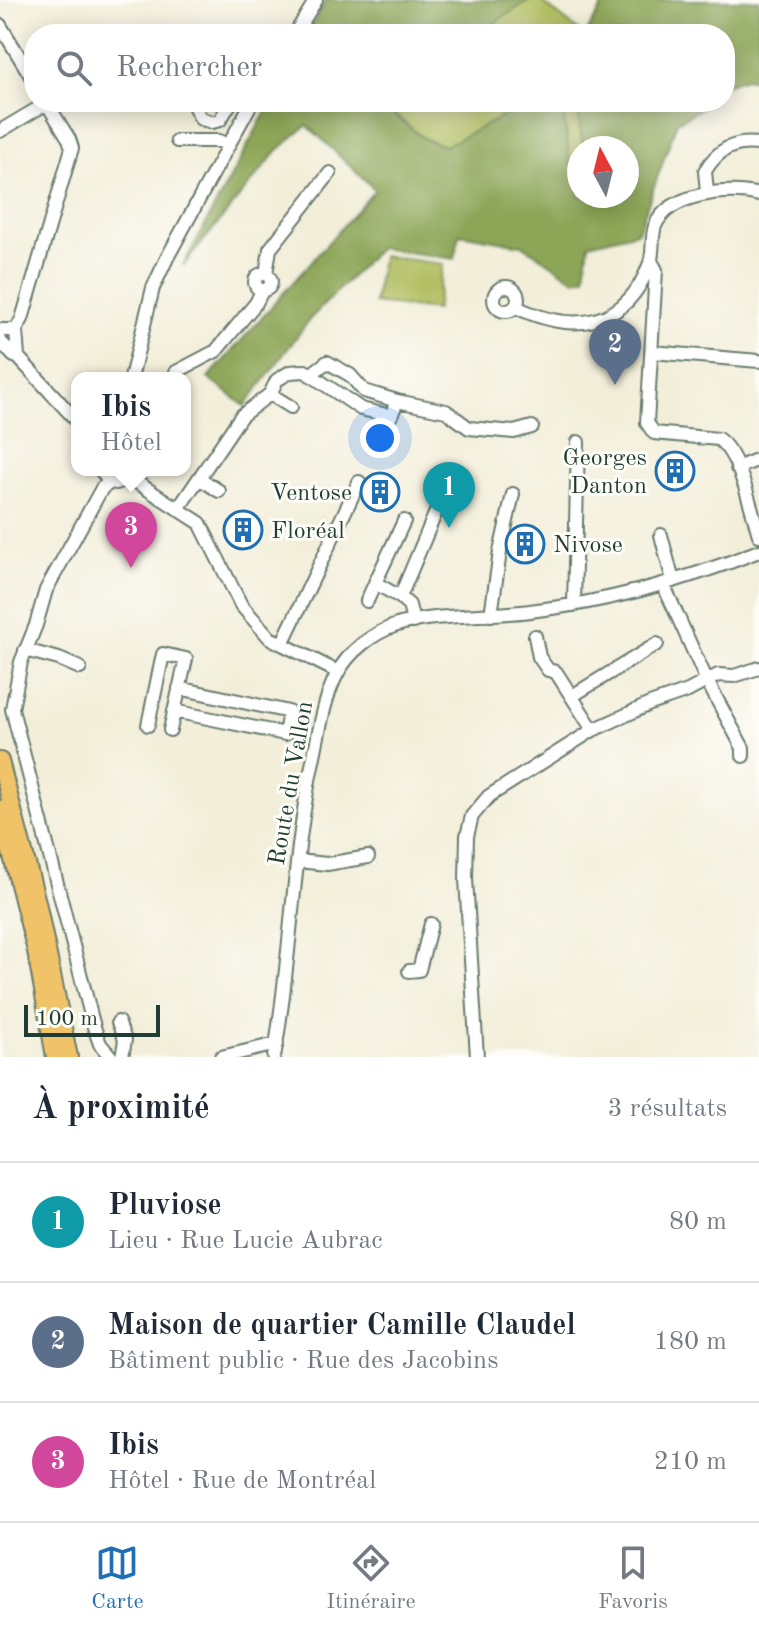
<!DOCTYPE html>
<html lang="fr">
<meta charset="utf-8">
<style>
:root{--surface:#fff;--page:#f6f6f7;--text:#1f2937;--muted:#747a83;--line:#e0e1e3;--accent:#1f6fb2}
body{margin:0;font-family:"Old Standard TT",serif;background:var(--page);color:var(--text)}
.compass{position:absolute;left:567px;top:136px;width:72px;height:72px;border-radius:50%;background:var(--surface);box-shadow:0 4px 20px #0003;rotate:353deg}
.scale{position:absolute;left:24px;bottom:20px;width:136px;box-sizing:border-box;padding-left:8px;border:4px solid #1f3d34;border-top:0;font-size:22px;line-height:28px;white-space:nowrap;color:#1f3d34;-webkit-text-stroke:6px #fdfcf7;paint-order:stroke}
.you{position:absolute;left:380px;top:438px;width:28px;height:28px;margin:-20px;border:6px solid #fff;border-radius:50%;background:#1a73e8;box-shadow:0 0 0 12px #1a73e833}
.badge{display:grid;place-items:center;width:52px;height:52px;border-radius:50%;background:var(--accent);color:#fff;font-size:26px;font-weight:700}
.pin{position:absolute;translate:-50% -66px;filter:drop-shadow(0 2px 4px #0008)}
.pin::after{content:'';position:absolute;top:42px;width:28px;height:24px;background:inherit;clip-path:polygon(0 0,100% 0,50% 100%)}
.popup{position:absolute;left:71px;top:372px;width:120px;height:104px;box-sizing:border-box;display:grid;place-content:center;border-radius:16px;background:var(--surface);filter:drop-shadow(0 2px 6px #0005);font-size:26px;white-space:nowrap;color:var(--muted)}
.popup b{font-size:30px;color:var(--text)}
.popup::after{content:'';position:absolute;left:50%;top:100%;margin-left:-16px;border:16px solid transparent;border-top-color:var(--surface)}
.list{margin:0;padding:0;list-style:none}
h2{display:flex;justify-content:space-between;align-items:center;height:104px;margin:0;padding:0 32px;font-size:34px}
h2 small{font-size:26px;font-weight:400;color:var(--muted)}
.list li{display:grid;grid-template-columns:52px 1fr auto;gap:24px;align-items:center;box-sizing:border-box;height:120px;padding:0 32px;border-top:2px solid var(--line)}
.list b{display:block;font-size:30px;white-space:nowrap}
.list p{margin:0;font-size:26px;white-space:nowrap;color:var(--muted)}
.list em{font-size:26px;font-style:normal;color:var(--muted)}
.icon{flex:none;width:44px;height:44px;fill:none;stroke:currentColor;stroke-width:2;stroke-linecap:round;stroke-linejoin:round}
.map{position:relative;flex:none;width:759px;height:1057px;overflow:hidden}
.search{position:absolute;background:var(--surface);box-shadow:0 4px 20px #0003;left:24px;right:24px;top:24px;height:88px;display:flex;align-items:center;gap:20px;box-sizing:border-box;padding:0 28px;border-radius:32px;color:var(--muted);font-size:30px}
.sheet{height:464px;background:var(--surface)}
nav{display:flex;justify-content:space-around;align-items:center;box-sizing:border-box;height:112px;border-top:2px solid var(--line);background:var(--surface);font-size:22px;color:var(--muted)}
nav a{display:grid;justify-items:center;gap:4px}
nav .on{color:var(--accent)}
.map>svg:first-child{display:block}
</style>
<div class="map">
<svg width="759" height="1057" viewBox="0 0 759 1057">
<rect width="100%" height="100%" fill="#fdfcf7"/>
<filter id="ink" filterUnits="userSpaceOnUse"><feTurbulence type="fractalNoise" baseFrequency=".0125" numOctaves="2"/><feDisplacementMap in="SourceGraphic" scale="16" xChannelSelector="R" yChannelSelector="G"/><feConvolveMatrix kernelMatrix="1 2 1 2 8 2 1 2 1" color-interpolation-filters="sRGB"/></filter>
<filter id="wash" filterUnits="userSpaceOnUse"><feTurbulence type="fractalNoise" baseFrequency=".006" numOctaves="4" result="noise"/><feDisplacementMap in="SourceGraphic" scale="32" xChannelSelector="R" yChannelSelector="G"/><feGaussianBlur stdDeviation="1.8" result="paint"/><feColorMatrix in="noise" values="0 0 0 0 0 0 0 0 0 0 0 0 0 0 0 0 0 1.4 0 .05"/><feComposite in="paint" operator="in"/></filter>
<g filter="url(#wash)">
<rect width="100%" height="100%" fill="#f2eed9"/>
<path fill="#b1be60" stroke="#687e4a" stroke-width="2" d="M 529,0 L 539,0 L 583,34 L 478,34 Z
M 379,102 L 531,102 L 445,146 L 423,138 Z
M 562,102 L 577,102 L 583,148 L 579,148 L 579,162 L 570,164 Z
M 382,256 L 443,264 L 436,310 L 374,303 Z"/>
<path fill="#8ca556" stroke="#567145" stroke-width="2" d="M 326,0 L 529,0 L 478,34 L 307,34 Z
M 606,0 L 759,0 L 759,81 L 745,78 L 725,85 L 725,34 L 586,34 Z
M 271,102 L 379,102 L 423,138 L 445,146 L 531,102 L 562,102 L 570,163 L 579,162 L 579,196 L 627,196 L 627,148 L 583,148 L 577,102 L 712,102 L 677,122 L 638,232 L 589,244 L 585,277 L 575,280 L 522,245 L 460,234 L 454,259 L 379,248 L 310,319 L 245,406 L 208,378 L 375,190 L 307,125 L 277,151 L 183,266 Z"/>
</g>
<g filter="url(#ink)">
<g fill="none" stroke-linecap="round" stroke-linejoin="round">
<g stroke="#697b6e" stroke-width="16">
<path id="minor" d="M 0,25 L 34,81
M 295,34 L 316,0
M 192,102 L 201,119 L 212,122 L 220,120 L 231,102
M 0,131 L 47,103
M 177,141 L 219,141 L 229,145
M 707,192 L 705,171 C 718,149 734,141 759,144
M 651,261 L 656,270 L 647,423 L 654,433 L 718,439 C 740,454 751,509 759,535
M255 282a8 8 0 1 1 16 0a8 8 0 1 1-16 0Z
M 266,274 L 270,249 L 330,173
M494 299a12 12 0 1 1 24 0a12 12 0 1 1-24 0Z
M 516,307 C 573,334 626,329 650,263 C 654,252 651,238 655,226 C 669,193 729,187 759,195
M 0,330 L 16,330
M 0,341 L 14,356 L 18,357 L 77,421
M 652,352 L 759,361
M 18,357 L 16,330 L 22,319 L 72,148 L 69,139 L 46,102
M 310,375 L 327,362 L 350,375 L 364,391 L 397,401
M 131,378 L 153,288 L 167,258 L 252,102
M 174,378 L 176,372 L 216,351 L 256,303 L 262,291
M 270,394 L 291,407
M 737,468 L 759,459
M 101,470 L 107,479 L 116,483 L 130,478 L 135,470
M 130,478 L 200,523 L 241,605 L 270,638 L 338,672
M 199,478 L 219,491
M 178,509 L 241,416 L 270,394 L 277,380 L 290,372 L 305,371 L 361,409 L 391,416 L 397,401 L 446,411 L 469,428 L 514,432 L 532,427
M 661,535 L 673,581
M 375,583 L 404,521
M 663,584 L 707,681 L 743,748 L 743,756
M 367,601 L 375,583 L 400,597
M 574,605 L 578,442
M 491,615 L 500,552 L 513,494
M 413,622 L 409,605 L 400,597 L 449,481
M 535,636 L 539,657 L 548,670 L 556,672 L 593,730
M 282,644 L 359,482
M 25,650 L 59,659 L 80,668
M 572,696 L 657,644
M 174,711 L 285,734 L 289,712 L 179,688
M 148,725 L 163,654 L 186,659 L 170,730
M 298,861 L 327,864 L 368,857
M 409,971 L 419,970 L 431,924
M 118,1022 L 125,1040 L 122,1057
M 111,1057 L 100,1044 L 94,1027 L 12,709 L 21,662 L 36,625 L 46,590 L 102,488 L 111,482
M 221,1057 L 277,1044
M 274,1057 C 292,957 292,855 314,756 C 320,728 324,699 337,674 C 349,651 373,633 397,625 C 433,614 492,616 530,611 C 609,602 686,580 759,551
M 477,1057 L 466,879 L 467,836 L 472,816 L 489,796 L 593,730 L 650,704 L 688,691 L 718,675 L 734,676 L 759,668"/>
</g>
<g stroke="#697b6e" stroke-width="20">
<path id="major" d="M 0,761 L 37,902 L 69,1057
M 0,809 L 36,951 L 55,1057"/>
</g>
<use href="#minor" stroke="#fff" stroke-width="12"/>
<use href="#major" stroke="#f0c369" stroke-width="16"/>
</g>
</g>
<defs>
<g id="building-ring" transform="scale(2)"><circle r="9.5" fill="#fdfcf7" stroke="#1f6fb2" stroke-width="1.5"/><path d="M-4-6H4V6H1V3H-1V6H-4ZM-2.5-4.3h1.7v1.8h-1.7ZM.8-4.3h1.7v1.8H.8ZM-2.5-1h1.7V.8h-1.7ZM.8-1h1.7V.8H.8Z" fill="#1f6fb2"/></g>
</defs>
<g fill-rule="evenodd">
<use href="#building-ring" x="675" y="471"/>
<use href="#building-ring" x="380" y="492"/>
<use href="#building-ring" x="243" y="530"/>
<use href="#building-ring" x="525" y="544"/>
</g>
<g text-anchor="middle" stroke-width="6" stroke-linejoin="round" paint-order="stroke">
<g font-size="24" fill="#1f3d34" stroke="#fdfcf7" text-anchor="end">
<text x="647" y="465">Georges<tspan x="647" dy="28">Danton</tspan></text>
<text x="352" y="500">Ventose</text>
<text x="271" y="538" text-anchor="start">Floréal</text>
<text x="553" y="552" text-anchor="start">Nivose</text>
</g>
<g font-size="24" fill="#1f3d34" stroke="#fdfcf7">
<text transform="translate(290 783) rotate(-80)" y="8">Route du Vallon</text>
</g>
</g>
</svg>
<svg class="compass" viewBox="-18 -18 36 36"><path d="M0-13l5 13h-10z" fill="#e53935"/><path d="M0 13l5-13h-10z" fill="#747a83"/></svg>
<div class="scale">100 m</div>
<div class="you"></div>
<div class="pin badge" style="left:449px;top:528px;background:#0f9aa8">1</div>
<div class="pin badge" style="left:615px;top:385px;background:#5c6f8a">2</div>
<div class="pin badge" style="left:131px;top:568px;background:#d1479c">3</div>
<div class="popup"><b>Ibis</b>Hôtel</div>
<div class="search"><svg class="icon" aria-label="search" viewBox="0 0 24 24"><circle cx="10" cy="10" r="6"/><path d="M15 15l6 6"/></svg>Rechercher</div>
</div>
<section class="sheet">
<h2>À proximité<small>3 résultats</small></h2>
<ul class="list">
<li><span class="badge" style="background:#0f9aa8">1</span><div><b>Pluviose</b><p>Lieu · Rue Lucie Aubrac</p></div><em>80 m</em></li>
<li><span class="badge" style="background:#5c6f8a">2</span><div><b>Maison de quartier Camille Claudel</b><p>Bâtiment public · Rue des Jacobins</p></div><em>180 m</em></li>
<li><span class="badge" style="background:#d1479c">3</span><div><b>Ibis</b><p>Hôtel · Rue de Montréal</p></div><em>210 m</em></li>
</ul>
</section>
<nav>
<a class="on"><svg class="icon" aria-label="map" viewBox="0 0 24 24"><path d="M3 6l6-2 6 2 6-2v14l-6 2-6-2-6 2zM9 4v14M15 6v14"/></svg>Carte</a>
<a><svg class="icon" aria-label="directions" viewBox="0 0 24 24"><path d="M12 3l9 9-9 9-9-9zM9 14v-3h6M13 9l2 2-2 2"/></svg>Itinéraire</a>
<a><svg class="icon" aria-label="saved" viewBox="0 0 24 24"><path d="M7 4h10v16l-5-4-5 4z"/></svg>Favoris</a>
</nav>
